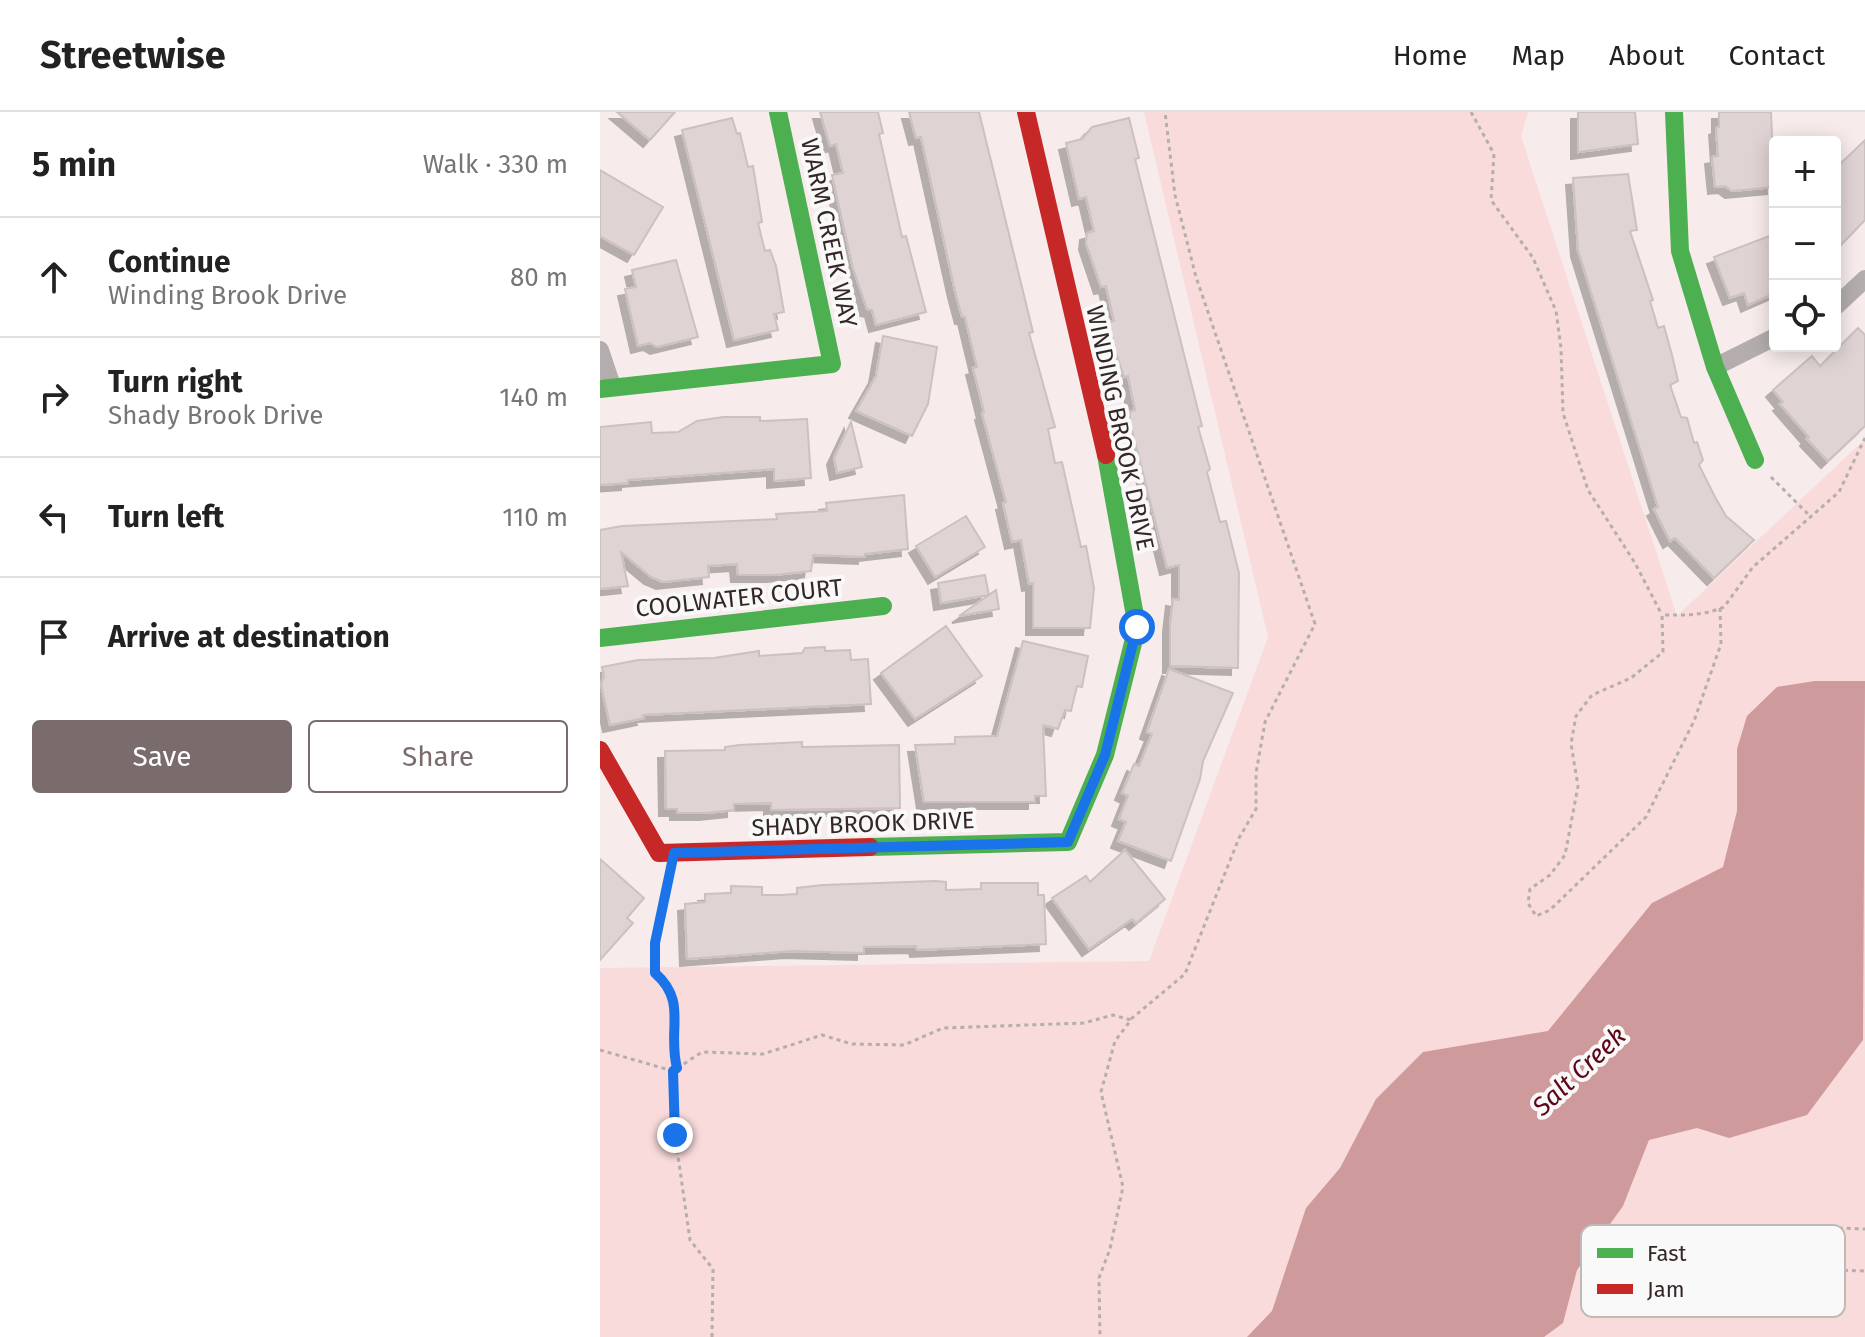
<!DOCTYPE html>
<meta charset="utf-8">
<style>
:root{--surface:#fff;--page:#f6f6f6;--text:#222;--muted:#767676;--line:#e0e0e0;--accent:#7a6c6c}
body{margin:0;font-family:"Fira Sans",sans-serif;background:var(--page);color:var(--text)}
.controls{position:absolute;right:24px;top:24px;display:grid;overflow:hidden;border-radius:8px;box-shadow:0 4px 20px #0003}
.controls button{width:72px;height:72px;display:grid;place-items:center;padding:0;border:0;border-bottom:2px solid var(--line);background:var(--surface);color:var(--text);font:40px sans-serif}
.stop{position:absolute;width:24px;height:24px;margin:-18px;border:6px solid #1a73e8;border-radius:50%;background:#fff}
.stop.end{background:#1a73e8;border-color:#fff;box-shadow:0 2px 8px #0008}
.list{margin:0;padding:0;list-style:none}
h2{display:flex;justify-content:space-between;align-items:center;height:104px;margin:0;padding:0 32px;font-size:34px}
h2 small{font-size:26px;font-weight:400;color:var(--muted)}
.list li{display:grid;grid-template-columns:52px 1fr auto;gap:24px;align-items:center;box-sizing:border-box;height:120px;padding:0 32px;border-top:2px solid var(--line)}
.list b{display:block;font-size:30px;white-space:nowrap}
.list p{margin:0;font-size:26px;white-space:nowrap;color:var(--muted)}
.list em{font-size:26px;font-style:normal;color:var(--muted)}
.actions{display:flex;gap:16px;padding:24px 32px}
.actions a{flex:1;padding:18px 0;border:2px solid var(--accent);border-radius:8px;text-align:center;font-size:28px;color:var(--accent)}
.actions .main{background:var(--accent);color:#fff}
.icon{flex:none;width:44px;height:44px;fill:none;stroke:currentColor;stroke-width:2;stroke-linecap:round;stroke-linejoin:round}
.map{position:relative;flex:none;width:1265px;height:1225px;overflow:hidden}
header{display:flex;align-items:center;gap:48px;box-sizing:border-box;height:112px;padding:0 40px;background:var(--surface);border-bottom:2px solid var(--line)}
header strong{font-size:38px}
nav{display:flex;gap:44px;margin-inline-start:auto;font-size:28px}
main{display:flex}
aside{flex:1;background:var(--surface)}
.map>svg:first-child{display:block}
</style>
<header>
<strong>Streetwise</strong>
<nav><a>Home</a><a>Map</a><a>About</a><a>Contact</a></nav>
</header>
<main>
<aside>
<h2>5 min<small>Walk · 330 m</small></h2>
<ul class="list">
<li><svg class="icon" aria-label="ahead" viewBox="0 0 24 24"><path d="M12 20V5M6 11l6-6 6 6"/></svg><div><b>Continue</b><p>Winding Brook Drive</p></div><em>80 m</em></li>
<li><svg class="icon" aria-label="right" viewBox="0 0 24 24"><path d="M7 20v-9h11M14 6l5 5-5 5"/></svg><div><b>Turn right</b><p>Shady Brook Drive</p></div><em>140 m</em></li>
<li><svg class="icon" aria-label="left" viewBox="0 0 24 24"><path d="M17 20v-9H6M10 6l-5 5 5 5"/></svg><div><b>Turn left</b></div><em>110 m</em></li>
<li><svg class="icon" aria-label="arrive" viewBox="0 0 24 24"><path d="M6 21V4h12l-3 4 3 4H6"/></svg><div><b>Arrive at destination</b></div></li>
</ul>
<div class="actions"><a class="main">Save</a><a>Share</a></div>
</aside>
<div class="map">
<svg width="1265" height="1225" viewBox="0 0 1265 1225">
<defs>
<filter id="shadow"><feDropShadow dx="-7" dy="7" stdDeviation="0" flood-color="#0004"/></filter>
</defs>
<rect width="100%" height="100%" fill="#f7ebeb"/>
<path fill="#f9dbdb" d="M 544,0 L 928,0 L 921,24 L 1077,504 L 1265,327 L 1265,1225 L 0,1225 L 0,856 L 549,849 L 668,525 Z"/>
<path fill="#ce9a9b" d="M 1215,569 L 1265,569 L 1263,928 L 1207,1003 L 1129,1026 L 1097,1016 L 1049,1028 L 1023,1094 L 977,1158 L 963,1211 L 944,1225 L 647,1225 L 672,1199 L 706,1096 L 740,1056 L 776,987 L 823,940 L 948,919 L 1052,791 L 1123,755 L 1137,699 L 1137,637 L 1147,604 L 1177,575 Z"/>
<path fill="#dfd3d3" stroke="#cdc0c0" stroke-width="2" filter="url(#shadow)" d="M 17,0 L 75,0 L 50,28 Z
M 220,0 L 278,0 L 283,21 L 279,22 L 302,125 L 306,124 L 326,200 L 276,213 L 272,198 L 267,197 L 253,156 L 232,63 L 243,61 L 236,32 L 230,34 Z
M 309,0 L 379,0 L 433,220 L 429,221 L 455,315 L 448,317 L 455,351 L 462,350 L 481,435 L 486,434 L 494,476 L 490,516 L 433,516 L 433,471 L 429,472 L 421,428 L 412,430 L 403,391 L 406,390 L 382,301 L 384,300 L 373,256 L 377,255 L 365,205 L 362,205 L 355,179 L 321,25 L 316,26 Z
M 978,0 L 1035,0 L 1038,32 L 978,40 Z
M 1119,0 L 1171,0 L 1174,75 L 1132,79 L 1125,74 L 1115,75 L 1112,45 L 1118,44 L 1116,16 L 1119,15 Z
M 132,6 L 137,22 L 140,21 L 148,55 L 153,54 L 162,110 L 158,111 L 165,139 L 170,138 L 176,154 L 184,200 L 174,202 L 178,218 L 134,228 L 82,18 Z
M 529,6 L 539,46 L 535,47 L 602,314 L 598,315 L 610,357 L 607,360 L 620,410 L 626,409 L 639,461 L 638,556 L 570,554 L 570,513 L 573,487 L 579,488 L 579,453 L 567,456 L 530,310 L 530,300 L 535,298 L 528,264 L 524,265 L 516,240 L 509,210 L 514,209 L 506,174 L 501,175 L 486,131 L 487,121 L 494,119 L 486,85 L 479,87 L 466,31 L 482,27 L 492,15 Z
M 1265,28 L 1265,108 L 1235,139 L 1235,57 Z
M 0,58 L 63,95 L 34,143 L 0,124 Z
M 1028,62 L 1037,118 L 1030,119 L 1053,188 L 1050,189 L 1058,216 L 1064,214 L 1072,243 L 1078,269 L 1070,273 L 1081,305 L 1087,306 L 1094,331 L 1097,330 L 1103,348 L 1099,353 L 1115,385 L 1126,404 L 1154,428 L 1114,466 L 1075,426 L 1070,429 L 1054,397 L 1058,395 L 978,138 L 973,66 Z
M 1175,122 L 1175,181 L 1148,193 L 1144,181 L 1130,186 L 1114,145 Z
M 76,148 L 98,225 L 57,235 L 50,231 L 38,234 L 25,177 L 36,175 L 32,158 Z
M 1258,216 L 1265,223 L 1265,314 L 1228,349 L 1207,327 L 1209,325 L 1180,292 L 1183,290 L 1173,278 L 1212,244 L 1220,254 Z
M 283,224 L 337,235 L 328,292 L 312,324 L 256,299 L 276,264 Z
M 123,305 L 160,305 L 160,309 L 207,307 L 211,366 L 174,369 L 174,357 L 28,368 L 28,371 L 0,373 L 0,315 L 51,310 L 52,321 L 78,320 L 97,309 Z
M 251,310 L 262,355 L 237,361 L 234,346 Z
M 304,383 L 308,437 L 265,442 L 265,445 L 213,443 L 211,459 L 174,463 L 138,463 L 137,452 L 108,454 L 109,465 L 63,470 L 51,465 L 21,440 L 28,474 L 0,477 L 0,418 L 22,414 L 177,407 L 176,402 L 227,399 L 226,391 Z
M 366,404 L 385,435 L 335,465 L 316,434 Z
M 385,463 L 389,483 L 341,491 L 338,471 Z
M 396,478 L 399,497 L 359,504 Z
M 346,514 L 382,564 L 315,607 L 281,561 Z
M 423,529 L 488,544 L 482,575 L 477,574 L 471,599 L 465,598 L 458,617 L 443,613 L 446,684 L 435,684 L 435,690 L 324,690 L 315,633 L 355,632 L 355,625 L 397,624 Z
M 225,535 L 225,539 L 250,538 L 251,548 L 268,547 L 271,592 L 43,603 L 44,606 L 10,613 L 1,572 L 4,565 L 2,555 L 38,548 L 114,546 L 159,539 L 159,544 L 202,541 L 205,536 Z
M 569,557 L 633,581 L 603,649 L 600,667 L 571,749 L 518,729 L 526,710 L 519,707 L 528,684 L 522,681 L 534,652 L 539,654 L 552,622 L 547,620 Z
M 202,630 L 202,635 L 299,633 L 300,696 L 171,698 L 171,691 L 134,692 L 134,698 L 106,701 L 77,701 L 77,697 L 66,697 L 65,639 L 125,638 L 125,635 L 139,633 Z
M 525,738 L 565,787 L 536,811 L 532,807 L 489,837 L 452,786 L 486,764 L 490,770 Z
M 0,747 L 44,786 L 27,806 L 33,811 L 0,848 Z
M 335,769 L 346,770 L 346,778 L 381,777 L 381,771 L 438,771 L 438,783 L 444,783 L 446,832 L 317,838 L 316,834 L 264,835 L 264,841 L 192,839 L 87,847 L 85,792 L 105,790 L 105,782 L 131,781 L 131,774 L 162,775 L 162,783 L 181,783 L 197,782 L 197,776 L 223,773 Z"/>
<g fill="none" stroke-linecap="round" stroke-linejoin="round">
<path stroke="#b6aeae" stroke-width="3" stroke-dasharray="4 4" stroke-linecap="butt" d="M 871,0 L 894,42 L 891,88 L 933,146 L 956,199 L 961,236 L 963,301 L 988,378 L 1035,451 L 1062,503
M 1171,365 L 1211,405
M 1120,496 L 1121,532 L 1094,609 L 1046,705 L 950,798 L 936,804 L 928,791 L 930,777 L 950,763 L 965,743 L 978,674 L 971,632 L 976,604 L 992,583 L 1031,566 L 1063,540 L 1062,503 C 1086,503 1102,504 1124,495 L 1153,455 L 1239,380 L 1265,326
M 69,762 L 55,831 L 55,861 C 88,890 67,917 77,956
M 531,907 L 585,862 L 639,726 L 656,697 L 656,661 L 665,610 L 715,512 L 596,165 L 575,83 L 565,0
M 0,938 L 73,959
M 1126,1155 L 1156,1124 L 1179,1114 L 1265,1117
M 1054,1156 L 1126,1155 L 1181,1167 L 1232,1158 L 1265,1159
M 112,1225 L 113,1157 L 90,1128 L 75,1023 L 73,959 L 102,940 L 163,942 L 222,923 L 252,932 L 304,933 L 343,916 L 484,911 L 513,903 L 531,908 L 515,929 L 501,980 L 523,1075 L 510,1137 L 499,1166 L 500,1225"/>
<path stroke="#b3adad" stroke-width="18" d="M 1235,195 L 1265,167
M 0,238 L 12,274
M 1115,255 L 1175,225"/>
<path stroke="#4caf50" stroke-width="18" d="M 1074,0 L 1080,139 L 1115,255 L 1155,348
M 0,277 L 232,252 L 178,0
M 0,526 L 283,494
M 270,735 L 468,730 L 505,643 L 537,515 L 506,343"/>
<path stroke="#c62828" stroke-width="18" d="M 426,0 L 506,343
M 0,638 L 59,741 L 270,735"/>
</g>
<g fill="none" stroke-linecap="round" stroke-linejoin="round">
<path stroke="#1a73e8" stroke-width="10" d="M 75,1023 L 73,959 L 77,956 C 67,917 88,890 55,861 L 55,831 L 74,741 L 468,730 L 505,643 L 537,515"/>
</g>
<g text-anchor="middle" stroke-width="8" stroke-linejoin="round" paint-order="stroke">
<g font-size="24" fill="#362727" stroke="#f9f9f9">
<text transform="translate(229 121) rotate(78)" y="8">WARM CREEK WAY</text>
<text transform="translate(520 316) rotate(78)" y="8">WINDING BROOK DRIVE</text>
<text transform="translate(139 486) rotate(-6)" y="8">COOLWATER COURT</text>
<text transform="translate(263 712) rotate(-2)" y="8">SHADY BROOK DRIVE</text>
</g>
<g font-size="26" font-style="italic" fill="#5d0617" stroke="#f9f9f9">
<text transform="translate(979 959) rotate(-43)" y="9">Salt Creek</text>
</g>
</g>
<rect x="981" y="1113" width="264" height="92" rx="12" fill="#f9f9f9" stroke="#bebaba" stroke-width="2"/>
<rect x="997" y="1136" width="36" height="10" fill="#4caf50"/>
<rect x="997" y="1172" width="36" height="10" fill="#c62828"/>
<g font-size="22" fill="#362727">
<text x="1047" y="1149">Fast</text>
<text x="1047" y="1185">Jam</text>
</g>
</svg>
<div class="controls">
<button>+</button>
<button>−</button>
<button><svg class="icon" aria-label="locate" viewBox="0 0 24 24"><circle cx="12" cy="12" r="6"/><path d="M12 2v4M12 18v4M2 12h4M18 12h4"/></svg></button>
</div>
<div class="stop" style="left:537px;top:515px"></div>
<div class="stop end" style="left:75px;top:1023px"></div>
</div>
</main>
